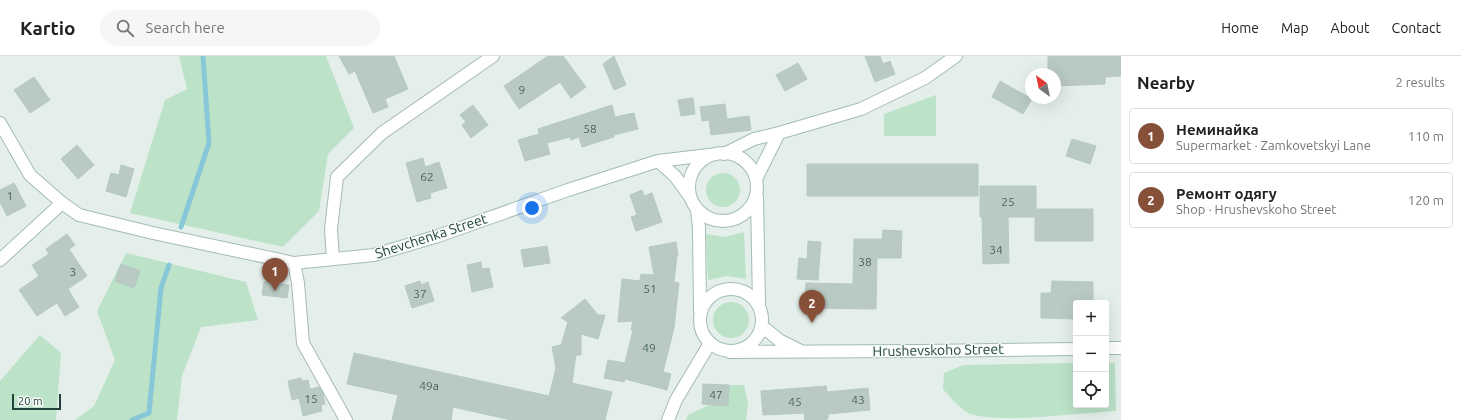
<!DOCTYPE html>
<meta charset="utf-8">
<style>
:root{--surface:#fff;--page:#f6f6f6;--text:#222;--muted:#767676;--line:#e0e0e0;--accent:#854f38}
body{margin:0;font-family:Ubuntu,sans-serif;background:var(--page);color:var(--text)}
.controls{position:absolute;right:12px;bottom:12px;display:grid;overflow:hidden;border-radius:4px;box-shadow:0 4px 16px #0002}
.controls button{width:36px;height:36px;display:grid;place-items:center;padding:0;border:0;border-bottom:1px solid var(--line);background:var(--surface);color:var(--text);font:20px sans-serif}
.compass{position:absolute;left:1025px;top:12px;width:36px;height:36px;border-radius:50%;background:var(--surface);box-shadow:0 4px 16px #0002;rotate:327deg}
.scale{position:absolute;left:12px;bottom:10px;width:49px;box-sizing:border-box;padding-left:4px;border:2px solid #22433c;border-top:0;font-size:11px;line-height:14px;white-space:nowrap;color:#22433c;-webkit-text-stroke:3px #f6fbf8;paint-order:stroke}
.you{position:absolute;left:532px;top:152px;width:14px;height:14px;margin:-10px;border:3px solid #fff;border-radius:50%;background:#1a73e8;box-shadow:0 0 0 6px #1a73e833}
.badge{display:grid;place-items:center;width:26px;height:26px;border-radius:50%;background:var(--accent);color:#fff;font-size:13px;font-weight:700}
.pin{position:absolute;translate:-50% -33px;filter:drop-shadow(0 1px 2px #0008)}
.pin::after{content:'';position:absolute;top:21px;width:14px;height:12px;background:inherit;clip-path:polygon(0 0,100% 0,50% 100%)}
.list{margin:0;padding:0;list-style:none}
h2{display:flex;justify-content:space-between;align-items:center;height:52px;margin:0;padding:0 16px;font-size:17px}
h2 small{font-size:13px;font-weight:400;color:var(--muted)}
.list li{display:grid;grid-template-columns:26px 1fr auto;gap:12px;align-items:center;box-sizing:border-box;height:56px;margin:0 8px 8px;padding:0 8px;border:1px solid var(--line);border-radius:4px}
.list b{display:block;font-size:15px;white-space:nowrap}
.list p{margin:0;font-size:13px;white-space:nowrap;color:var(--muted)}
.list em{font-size:13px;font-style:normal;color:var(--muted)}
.icon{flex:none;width:22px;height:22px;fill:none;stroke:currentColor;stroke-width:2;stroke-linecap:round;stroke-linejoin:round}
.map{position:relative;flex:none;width:1121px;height:364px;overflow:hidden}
header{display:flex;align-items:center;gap:24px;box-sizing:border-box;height:56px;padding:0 20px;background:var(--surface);border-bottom:1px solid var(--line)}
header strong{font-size:19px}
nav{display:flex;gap:22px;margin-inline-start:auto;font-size:14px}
.search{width:280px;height:36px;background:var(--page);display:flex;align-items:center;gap:10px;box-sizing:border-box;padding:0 14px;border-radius:22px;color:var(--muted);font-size:15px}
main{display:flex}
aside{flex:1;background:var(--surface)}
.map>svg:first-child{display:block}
</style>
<header>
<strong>Kartio</strong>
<div class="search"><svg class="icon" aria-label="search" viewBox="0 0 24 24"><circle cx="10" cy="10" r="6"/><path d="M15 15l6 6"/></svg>Search here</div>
<nav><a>Home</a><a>Map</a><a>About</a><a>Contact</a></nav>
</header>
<main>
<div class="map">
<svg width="1121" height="364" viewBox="0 0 1121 364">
<rect width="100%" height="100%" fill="#e4efeb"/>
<path fill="#bce2c8" d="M 179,0 L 326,0 L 354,72 L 328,98 L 319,155 L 283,191 L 130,157 L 165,44 L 187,33 Z
M 936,39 L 936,80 L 884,80 L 884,58 Z
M706 134a17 17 0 1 1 34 0a17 17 0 1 1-34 0Z
M 744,176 L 746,223 L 727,220 L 708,224 L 706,178 L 725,181 Z
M 126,197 L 246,226 L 258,264 L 201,271 L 182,320 L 177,364 L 75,364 L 94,350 L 115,304 L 97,255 Z
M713 264a18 18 0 1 1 36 0a18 18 0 1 1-36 0Z
M 40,279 L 61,297 L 56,364 L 0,364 L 0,325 Z
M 1076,307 L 1076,349 L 1106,349 L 1106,307 L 1115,307 L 1116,355 C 1095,357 1073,358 1052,360 C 1030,362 989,364 970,358 C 959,352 951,342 943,333 L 944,317 L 963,309 Z
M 729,329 L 744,329 L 748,347 L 746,364 L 686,364 L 688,359 L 719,344 Z"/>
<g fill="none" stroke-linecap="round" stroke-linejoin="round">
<path stroke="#88c7d8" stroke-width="5" d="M 181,171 L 209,87 L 203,0
M 132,364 L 149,357 L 161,232 L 169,209"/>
</g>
<path fill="#b9cac4" stroke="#b6c9c2" d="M 339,0 L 394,0 L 408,33 L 385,43 L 388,51 L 373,57 L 355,15 L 349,18 Z
M 548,0 L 563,0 L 586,31 L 571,42 L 560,26 L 519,53 L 504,30 Z
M 614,0 L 626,29 L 614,34 L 603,8 Z
M 865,0 L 880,0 L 883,8 L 890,5 L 895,18 L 875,26 Z
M 1048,0 L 1121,0 L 1121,20 L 1105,21 L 1105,28 L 1055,30 L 1055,18 L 1048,18 Z
M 798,7 L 807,23 L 785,35 L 776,19 Z
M 34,21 L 50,44 L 30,57 L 14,34 Z
M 1000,25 L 1032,43 L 1023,58 L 992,41 Z
M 693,42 L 695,58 L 681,60 L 678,44 Z
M 725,48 L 727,63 L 749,60 L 751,74 L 711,79 L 709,64 L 702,65 L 700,51 Z
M 473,49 L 488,69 L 471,82 L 462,69 L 466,66 L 460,59 Z
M 612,49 L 615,61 L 634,57 L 638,73 L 614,79 L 614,81 L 582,91 L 579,81 L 571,84 L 570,81 L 547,87 L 550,98 L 525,105 L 518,84 L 539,78 L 538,73 Z
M 1072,83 L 1096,90 L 1090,108 L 1066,100 Z
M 77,89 L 94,109 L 78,123 L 61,103 Z
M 423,102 L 425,111 L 439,106 L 447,132 L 430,137 L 431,142 L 417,146 L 406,107 Z
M 807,108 L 978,108 L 978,140 L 807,140 Z
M 121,109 L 134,113 L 126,141 L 106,135 L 111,117 L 119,119 Z
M 14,127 L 26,150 L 7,160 L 0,146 L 0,134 Z
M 980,130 L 1036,130 L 1036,153 L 1093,153 L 1093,185 L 1035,185 L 1035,161 L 1008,161 L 1009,207 L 983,208 L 982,161 L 980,161 Z
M 642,134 L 644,140 L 652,137 L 662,166 L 636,175 L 631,161 L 637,159 L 630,139 Z
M 883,174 L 902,175 L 901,202 L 877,202 L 876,253 L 805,252 L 806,227 L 853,228 L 854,183 L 882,183 Z
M 67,178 L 75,189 L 69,193 L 87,220 L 68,233 L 79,251 L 65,260 L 57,247 L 37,260 L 19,234 L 39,220 L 32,209 L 49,198 L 46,193 Z
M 808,185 L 821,186 L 818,224 L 797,223 L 799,202 L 807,203 Z
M 676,186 L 678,199 L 677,200 L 674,226 L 679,227 L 674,272 L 663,316 L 671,318 L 667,334 L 625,323 L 624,326 L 604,322 L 608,304 L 625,307 L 633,274 L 631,274 L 633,265 L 618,266 L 622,223 L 640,225 L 641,218 L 654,219 L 649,191 Z
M 547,190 L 550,207 L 524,211 L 521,194 Z
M 481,206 L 482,213 L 489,212 L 493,231 L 472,236 L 467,209 Z
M 121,208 L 140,215 L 134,232 L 115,225 Z
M 420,225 L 421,229 L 428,226 L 434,245 L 412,252 L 405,230 Z
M 1052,225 L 1093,226 L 1093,247 L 1076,247 L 1076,263 L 1041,262 L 1041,237 L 1051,237 Z
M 264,226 L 289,229 L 287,242 L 262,239 Z
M 585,243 L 598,259 L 605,259 L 598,283 L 581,278 L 581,299 L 576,299 L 572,327 L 612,336 L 605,364 L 511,364 L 453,351 L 451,364 L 392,364 L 398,339 L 347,328 L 354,297 L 549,340 L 556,312 L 552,291 L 561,289 L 568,266 L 561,262 Z
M 301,322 L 302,325 L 308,324 L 310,333 L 319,331 L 323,338 L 325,348 L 321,349 L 322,355 L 303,360 L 299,342 L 292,344 L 288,325 Z
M 703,328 L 729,329 L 728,350 L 702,348 Z
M 826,330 L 827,336 L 868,332 L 870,354 L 828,358 L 828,363 L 819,364 L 805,364 L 804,357 L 763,359 L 761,335 Z"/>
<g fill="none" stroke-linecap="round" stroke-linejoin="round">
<g stroke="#a6b8b3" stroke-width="14">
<path id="street" d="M 333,203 L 331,173 L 337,121 L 382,77 L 493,0
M 294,207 L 298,227 L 303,287 L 346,364
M 668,364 L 676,344 L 710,287"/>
</g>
<g stroke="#a2bcb4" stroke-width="14">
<path id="secondary" d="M 0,67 L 30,119 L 62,147 L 79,159 L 153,177 L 294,207 L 374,199 L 438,180 L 568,134 L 658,105 L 717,98
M689 131a34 34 0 1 1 68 0a34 34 0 1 1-68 0Z
M 724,98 L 754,83 L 779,77 L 861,53 L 925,22 L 956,0
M 658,105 L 675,120 L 690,141
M 756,123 L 779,77
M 757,141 L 759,249
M 697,153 L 699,172 L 700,255
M 0,204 L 62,147
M700 264a31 31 0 1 1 62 0a31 31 0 1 1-62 0Z
M 763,271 L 779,284 L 799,294
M 1106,292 L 1121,292
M 730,296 L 921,295 L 1076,293"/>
</g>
<use href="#street" stroke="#fff" stroke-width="12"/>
<use href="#secondary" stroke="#fff" stroke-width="12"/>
</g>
<g text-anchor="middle" stroke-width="3" stroke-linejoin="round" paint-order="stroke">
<g font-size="12" fill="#48655e">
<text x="522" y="38">9</text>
<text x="590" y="77">58</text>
<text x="427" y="125">62</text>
<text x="10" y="144">1</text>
<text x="1008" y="150">25</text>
<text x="996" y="198">34</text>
<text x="865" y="210">38</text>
<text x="73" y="220">3</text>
<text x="650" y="237">51</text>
<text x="420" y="242">37</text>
<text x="649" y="296">49</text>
<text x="429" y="334">49а</text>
<text x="716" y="343">47</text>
<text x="311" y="347">15</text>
<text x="858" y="348">43</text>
<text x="795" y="350">45</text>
</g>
<g font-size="14" fill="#22433c" stroke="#f6fbf8">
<text transform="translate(431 180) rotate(-18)" y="5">Shevchenka Street</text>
<text transform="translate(938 294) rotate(-1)" y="5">Hrushevskoho Street</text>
</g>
</g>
</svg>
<div class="controls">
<button>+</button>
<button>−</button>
<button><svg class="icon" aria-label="locate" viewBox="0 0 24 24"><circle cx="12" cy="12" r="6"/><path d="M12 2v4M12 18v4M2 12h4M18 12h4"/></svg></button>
</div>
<svg class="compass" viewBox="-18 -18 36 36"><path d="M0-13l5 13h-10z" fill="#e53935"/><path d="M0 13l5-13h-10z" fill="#767676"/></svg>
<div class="scale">20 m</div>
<div class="you"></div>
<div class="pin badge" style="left:275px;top:235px">1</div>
<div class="pin badge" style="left:812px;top:267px">2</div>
</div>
<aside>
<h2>Nearby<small>2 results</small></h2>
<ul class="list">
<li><span class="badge">1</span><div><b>Неминайка</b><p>Supermarket · Zamkovetskyi Lane</p></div><em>110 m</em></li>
<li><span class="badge">2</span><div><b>Ремонт одягу</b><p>Shop · Hrushevskoho Street</p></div><em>120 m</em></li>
</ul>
</aside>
</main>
